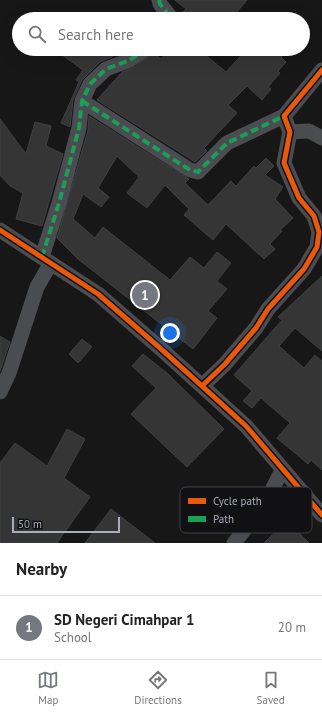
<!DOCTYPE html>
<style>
:root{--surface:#fff;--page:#f6f6f6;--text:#222;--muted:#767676;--line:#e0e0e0;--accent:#757880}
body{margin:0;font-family:"PT Sans",sans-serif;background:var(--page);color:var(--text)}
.scale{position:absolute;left:12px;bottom:10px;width:108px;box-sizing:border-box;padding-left:4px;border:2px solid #a8adb8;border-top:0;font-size:11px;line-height:14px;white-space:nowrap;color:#a8adb8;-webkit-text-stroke:3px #111113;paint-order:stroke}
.you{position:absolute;left:170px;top:333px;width:14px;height:14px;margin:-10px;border:3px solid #fff;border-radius:50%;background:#1a73e8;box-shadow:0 0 0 6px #1a73e833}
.badge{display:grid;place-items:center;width:26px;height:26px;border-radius:50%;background:var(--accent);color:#fff;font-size:13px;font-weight:700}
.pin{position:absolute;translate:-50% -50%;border:2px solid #fff;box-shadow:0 1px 4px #0006}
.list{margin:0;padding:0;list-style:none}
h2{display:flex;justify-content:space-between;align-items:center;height:52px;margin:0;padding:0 16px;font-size:17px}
h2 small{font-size:13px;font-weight:400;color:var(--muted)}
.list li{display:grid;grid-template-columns:26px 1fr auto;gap:12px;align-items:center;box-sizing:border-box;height:64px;padding:0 16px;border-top:1px solid var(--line)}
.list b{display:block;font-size:15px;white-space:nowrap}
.list p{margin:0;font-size:13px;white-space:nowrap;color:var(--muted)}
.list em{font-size:13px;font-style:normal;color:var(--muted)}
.icon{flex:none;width:22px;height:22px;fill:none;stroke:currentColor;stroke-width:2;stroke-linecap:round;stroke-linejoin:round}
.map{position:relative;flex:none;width:322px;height:543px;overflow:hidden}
.search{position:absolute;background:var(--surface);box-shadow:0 4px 16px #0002;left:12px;right:12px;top:12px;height:44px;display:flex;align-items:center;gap:10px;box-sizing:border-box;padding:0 14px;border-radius:22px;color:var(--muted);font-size:15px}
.sheet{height:116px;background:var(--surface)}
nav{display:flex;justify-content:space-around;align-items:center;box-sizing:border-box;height:56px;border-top:1px solid var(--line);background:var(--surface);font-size:11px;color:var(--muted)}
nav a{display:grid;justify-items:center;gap:2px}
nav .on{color:var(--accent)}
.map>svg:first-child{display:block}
</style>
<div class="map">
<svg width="322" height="543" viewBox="0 0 322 543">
<rect width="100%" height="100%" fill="#171717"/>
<path fill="#353536" stroke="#3f4043" d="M 175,0 L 247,0 L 231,19 L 181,19 L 180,15 L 186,9 Z
M 54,49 L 116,49 L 112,57 L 100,62 L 82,80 L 73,100 L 70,127 L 61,123 L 79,82 L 76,80 L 83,70 Z
M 171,49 L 198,49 L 226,72 L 247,49 L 291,49 L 281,57 L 286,62 L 278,71 L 280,73 L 268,87 L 271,89 L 262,100 L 247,86 L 228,105 L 237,113 L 204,148 L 207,151 L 195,162 L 97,100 L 122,72 L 135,67 L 153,52 L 161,59 Z
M 89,116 L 189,179 L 185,183 L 208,205 L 231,181 L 236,186 L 254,166 L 256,168 L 266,158 L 274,166 L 265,175 L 283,187 L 275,199 L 293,218 L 280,230 L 282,231 L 270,244 L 275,249 L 264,259 L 226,224 L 213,240 L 184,215 L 189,209 L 165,185 L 147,208 L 127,193 L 139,177 L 117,156 L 98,188 L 109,197 L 101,207 L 83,194 L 73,219 L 95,238 L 103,227 L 170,280 L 190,257 L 204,268 L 217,252 L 231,263 L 217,281 L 227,289 L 208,311 L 217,318 L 193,349 L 78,259 L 57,238 L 88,130 Z
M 0,119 L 26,154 L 35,122 L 51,126 L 46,146 L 63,154 L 42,226 L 16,219 L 23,193 L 10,186 L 0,175 Z
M 322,276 L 322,351 L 295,328 L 279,346 L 304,368 L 315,355 L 322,361 L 322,470 L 311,460 L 308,464 L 277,438 L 290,423 L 261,398 L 252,408 L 243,401 L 252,391 L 234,375 L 282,320 L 278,317 Z
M 0,336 L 10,342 L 0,371 Z
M 82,339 L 92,347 L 78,363 L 69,354 Z
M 143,354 L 167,373 L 224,429 L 187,467 L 131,414 L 156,388 L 132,366 Z
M 67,429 L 85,439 L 64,478 L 90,497 L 57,543 L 0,543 L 0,463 L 15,443 L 47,466 Z
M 111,509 L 155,543 L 85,543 Z
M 287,521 L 309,543 L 264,543 Z"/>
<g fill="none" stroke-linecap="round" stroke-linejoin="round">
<path stroke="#4b4c50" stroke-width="15" d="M 159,0 L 160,4 L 172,19
M 82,101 L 190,170 L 198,172 L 227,143 L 284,116
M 290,132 L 309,131 L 322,138
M 0,230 L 98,294 L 160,348 L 246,426 L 322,515
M 42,257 L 59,203 L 79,128 L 82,101 L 90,84 L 106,69 L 130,60 L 145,49
M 202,386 L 225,364 L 256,328 L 268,309 L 304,269 L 317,247 L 319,232 L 314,216 L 299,198 L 284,163 L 290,132 L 284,116 L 322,70
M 0,392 L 9,373 L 37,287 L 51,263
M 234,543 L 266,502 L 282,470"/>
<path stroke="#1a9f57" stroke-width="4" stroke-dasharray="8 4" stroke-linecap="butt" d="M 159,0 L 160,4 L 172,19
M 82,101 L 190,170 L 198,172 L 227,143 L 284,116
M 42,257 L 59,203 L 79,128 L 82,101 L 90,84 L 106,69 L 130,60 L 145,49"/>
<g stroke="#111113" stroke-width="8">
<path id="cycleway" d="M 0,230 L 98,294 L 160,348 L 246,426 L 322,515
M 202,386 L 225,364 L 256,328 L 268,309 L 304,269 L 317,247 L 319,232 L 314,216 L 299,198 L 284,163 L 290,132 L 284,116 L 322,70"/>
</g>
<use href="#cycleway" stroke="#e8590c" stroke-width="5"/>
</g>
<rect x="180" y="487" width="132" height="46" rx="6" fill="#111113" stroke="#3e4045" stroke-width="1"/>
<rect x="188" y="498" width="18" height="6" fill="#e8590c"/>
<rect x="188" y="516" width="18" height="6" fill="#1a9f57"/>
<g font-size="11" fill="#a8adb8">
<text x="213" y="505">Cycle path</text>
<text x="213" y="523">Path</text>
</g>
</svg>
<div class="scale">50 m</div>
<div class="you"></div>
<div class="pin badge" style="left:145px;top:295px">1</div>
<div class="search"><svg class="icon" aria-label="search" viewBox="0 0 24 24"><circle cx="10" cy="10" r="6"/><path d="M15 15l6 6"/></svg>Search here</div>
</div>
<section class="sheet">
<h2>Nearby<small></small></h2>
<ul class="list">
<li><span class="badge">1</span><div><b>SD Negeri Cimahpar 1</b><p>School</p></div><em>20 m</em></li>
</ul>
</section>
<nav>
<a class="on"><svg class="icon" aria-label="map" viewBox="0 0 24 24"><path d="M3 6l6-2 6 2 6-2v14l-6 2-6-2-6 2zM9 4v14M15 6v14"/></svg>Map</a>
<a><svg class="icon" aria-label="directions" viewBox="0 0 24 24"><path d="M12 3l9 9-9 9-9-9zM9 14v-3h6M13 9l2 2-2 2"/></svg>Directions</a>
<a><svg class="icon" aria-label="saved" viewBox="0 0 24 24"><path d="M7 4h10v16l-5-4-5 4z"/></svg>Saved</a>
</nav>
